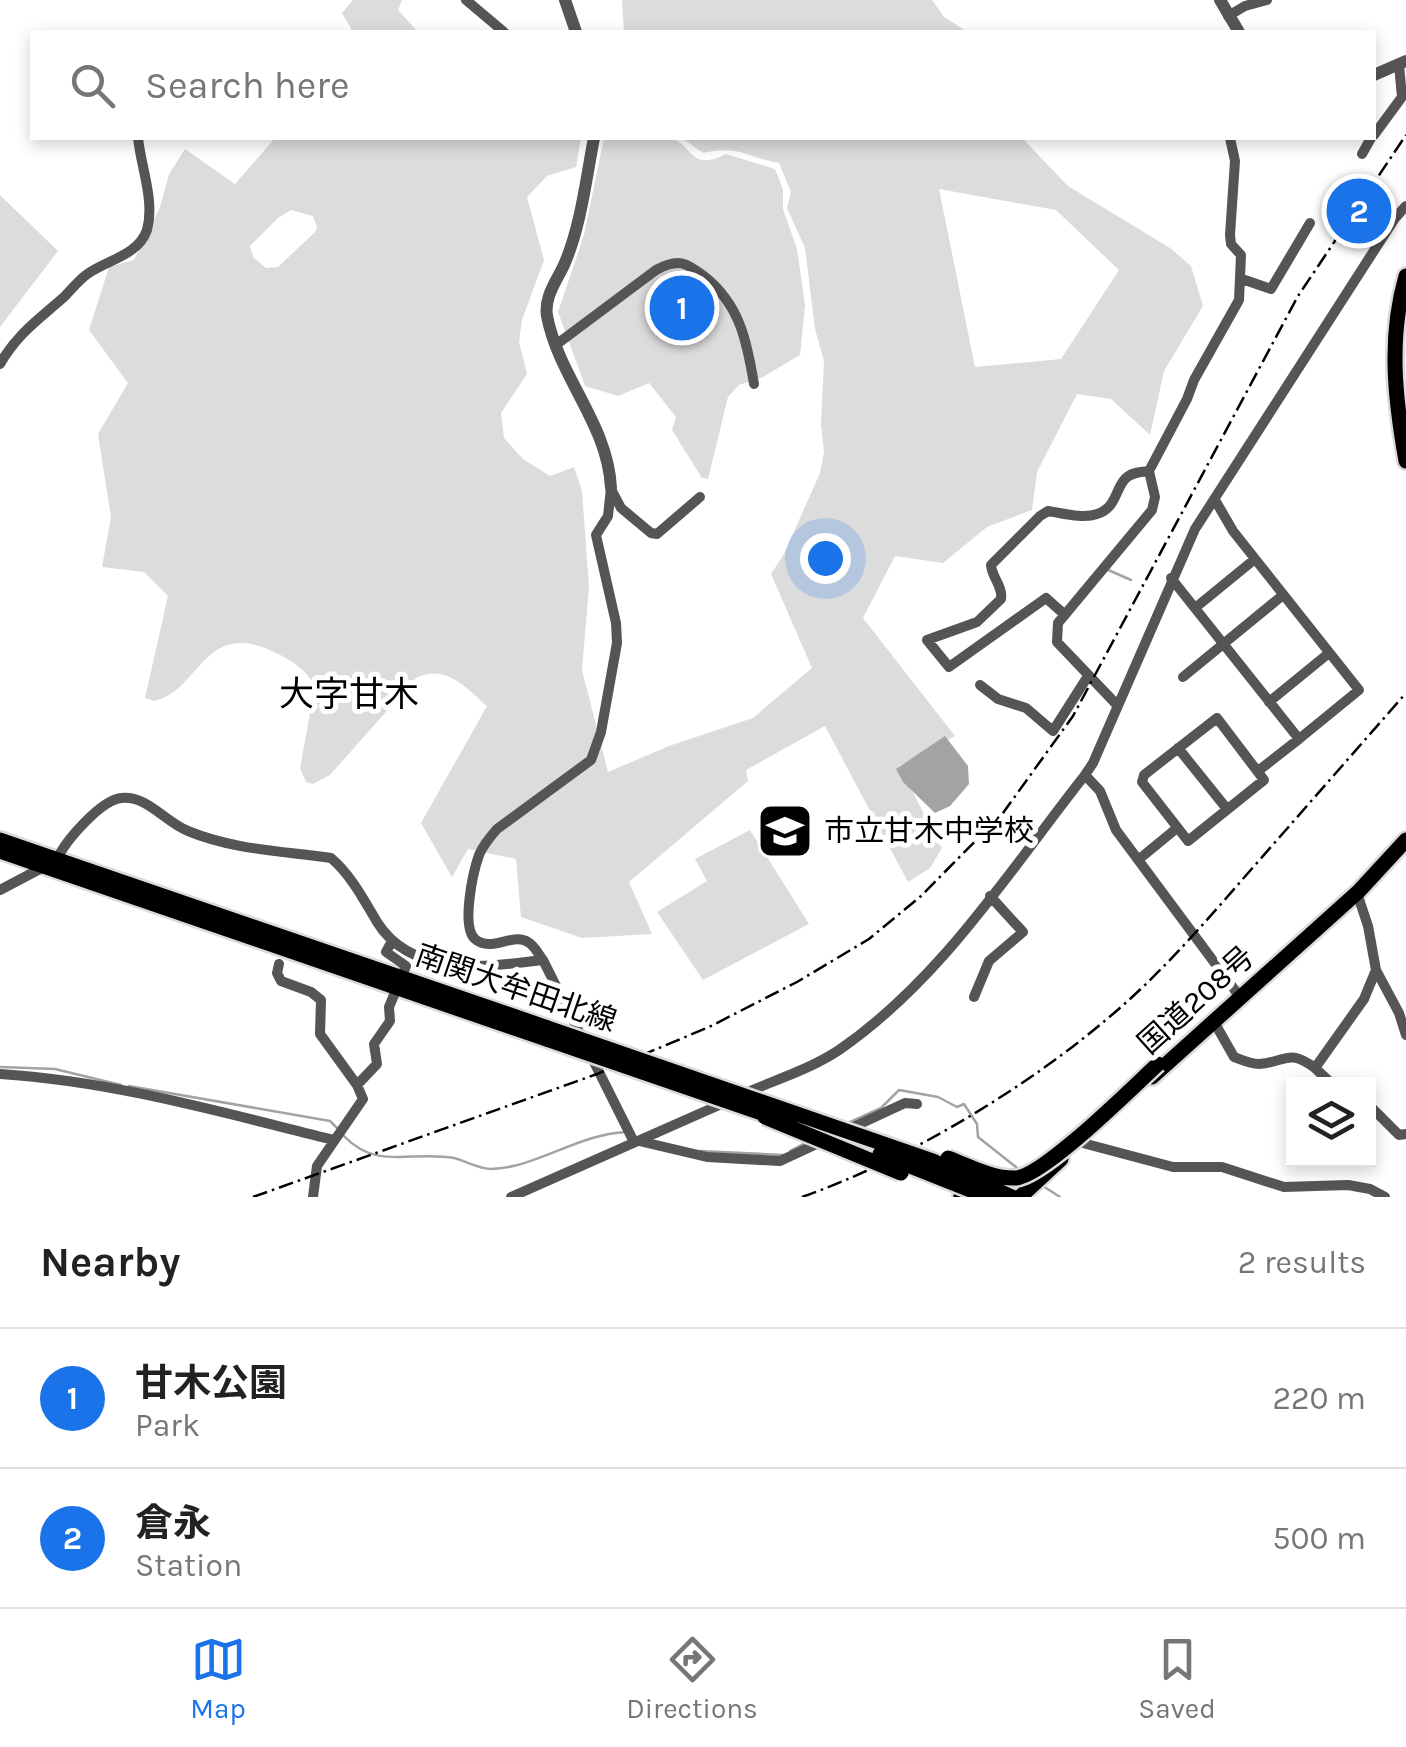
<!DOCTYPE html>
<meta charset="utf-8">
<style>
:root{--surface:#fff;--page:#f2f2f2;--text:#222;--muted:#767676;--line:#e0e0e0;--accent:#1a73e8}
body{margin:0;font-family:Karla,"Noto Sans JP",sans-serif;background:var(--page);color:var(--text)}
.controls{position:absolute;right:30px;bottom:30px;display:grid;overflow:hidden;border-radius:0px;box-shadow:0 5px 15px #0003}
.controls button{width:90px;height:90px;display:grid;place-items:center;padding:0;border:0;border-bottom:2px solid var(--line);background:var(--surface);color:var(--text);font:50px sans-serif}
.you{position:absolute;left:825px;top:558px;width:35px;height:35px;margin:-25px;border:8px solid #fff;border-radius:50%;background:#1a73e8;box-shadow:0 0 0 15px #1a73e833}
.badge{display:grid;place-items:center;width:65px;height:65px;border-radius:50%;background:var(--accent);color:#fff;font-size:32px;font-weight:700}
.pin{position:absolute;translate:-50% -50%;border:5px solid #fff;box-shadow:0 2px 10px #0006}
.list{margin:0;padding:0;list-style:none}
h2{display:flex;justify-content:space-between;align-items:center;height:130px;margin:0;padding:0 40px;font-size:42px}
h2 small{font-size:32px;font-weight:400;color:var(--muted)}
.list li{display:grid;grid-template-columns:65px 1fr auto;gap:30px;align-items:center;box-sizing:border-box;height:140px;padding:0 40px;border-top:2px solid var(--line)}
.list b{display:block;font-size:38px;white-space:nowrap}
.list p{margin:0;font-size:32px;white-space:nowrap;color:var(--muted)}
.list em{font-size:32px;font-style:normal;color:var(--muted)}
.icon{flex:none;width:55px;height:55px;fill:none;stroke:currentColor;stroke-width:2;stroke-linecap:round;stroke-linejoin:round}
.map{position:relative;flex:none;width:1406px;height:1197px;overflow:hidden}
.search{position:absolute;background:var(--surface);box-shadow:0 5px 15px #0003;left:30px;right:30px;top:30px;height:110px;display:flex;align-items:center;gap:25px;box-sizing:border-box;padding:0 35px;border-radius:0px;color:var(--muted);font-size:38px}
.sheet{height:410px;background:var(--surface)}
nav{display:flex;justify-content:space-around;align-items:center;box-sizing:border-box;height:140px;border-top:2px solid var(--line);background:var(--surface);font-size:28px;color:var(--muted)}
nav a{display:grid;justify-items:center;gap:5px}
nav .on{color:var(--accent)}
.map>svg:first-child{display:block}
</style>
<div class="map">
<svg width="1406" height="1197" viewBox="0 0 1406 1197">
<rect width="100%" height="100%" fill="#fff"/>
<path fill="#dcdcdc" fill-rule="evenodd" d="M 353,0 L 402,0 L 398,10 L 418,32 L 353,32 L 342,13 Z
M 622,0 L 932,0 L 944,17 L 968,32 L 624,32 Z
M 275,138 L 581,138 L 576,167 L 547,176 L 527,197 L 544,260 L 522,320 L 519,342 L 527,374 L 501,413 L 504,438 L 523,459 L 550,476 L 574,467 L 582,491 L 589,587 L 582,670 L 608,772 L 669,746 L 753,718 L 812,668 L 771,574 L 784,554 L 820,473 L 824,452 L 821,424 L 824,361 L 815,329 L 805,248 L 787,208 L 791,192 L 779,163 C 744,157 740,145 703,153 L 682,138 L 1022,138 L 1068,186 L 1170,248 L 1191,266 L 1203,306 L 1164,371 L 1150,435 L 1111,399 L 1077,394 L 1037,472 L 1032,510 L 987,527 L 943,563 L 895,556 L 863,618 L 955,736 L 899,766 L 942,848 L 930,868 L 908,882 L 825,726 L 746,770 L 748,781 L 629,882 L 652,934 L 582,938 L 521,917 L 516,859 L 468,849 L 452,877 L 421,823 L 487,706 C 466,688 446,663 416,678 L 330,775 L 313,784 L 306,782 L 300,768 L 315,686 C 306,669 291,660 274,652 C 203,618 200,692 154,701 L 145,698 L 168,596 L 144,572 L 102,567 L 111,517 L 98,434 L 128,383 L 89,330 L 109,267 L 134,260 L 160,207 L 169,174 L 185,149 L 235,184 ZM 939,189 L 1056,210 L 1119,270 L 1061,359 L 975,367 ZM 291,210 L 313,216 L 317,227 L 315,232 L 278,267 L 266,268 L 253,257 L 250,246 L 278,218 Z
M 604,138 C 621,138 655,133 670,138 C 693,144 690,173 726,154 L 775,169 L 783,189 L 783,209 L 797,249 L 805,305 L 800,355 L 763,377 L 739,385 L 728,397 L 708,479 L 702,478 L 672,430 L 676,417 L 649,383 L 618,396 L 585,386 L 558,312 L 584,235 Z
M 0,195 L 58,251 L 0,327 Z
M 750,830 L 809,924 L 703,980 L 657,912 L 707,881 L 695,859 Z"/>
<path fill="#a3a3a3" d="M 945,736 L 968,766 L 969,784 L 950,806 L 935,813 L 903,782 L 896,769 Z"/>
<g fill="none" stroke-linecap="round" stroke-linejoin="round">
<path stroke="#a3a3a3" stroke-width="2.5" d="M 1106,569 L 1131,580
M 0,1067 L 55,1069 L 121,1085
M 129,1086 L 330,1121 L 339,1130
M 848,1123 L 881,1108 L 899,1090 L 938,1097 L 957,1107 L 964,1104 L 977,1124 L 978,1137 L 1021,1171
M 344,1136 C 377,1171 413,1150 454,1158 C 466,1161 479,1169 491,1169 C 536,1168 578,1134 626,1132
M 701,1151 L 783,1155
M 790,1151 L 805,1143
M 1040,1184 L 1060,1197"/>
<g stroke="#dbdbdb" stroke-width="20">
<path id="primary" d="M 0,840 L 548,1028
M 0,851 L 549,1040
M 961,1196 L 963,1197"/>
</g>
<g stroke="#dbdbdb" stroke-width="20">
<path id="trunk" d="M 1406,276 C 1388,338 1395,399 1406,461
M 1152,1077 L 1359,891 L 1406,840
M 1020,1197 L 1061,1159"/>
</g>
<path stroke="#555" stroke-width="10" d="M 466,0 L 504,32
M 1228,16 L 1245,6 L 1267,0
M 1374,135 L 1402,97 L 1399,65
M 1362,154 L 1371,138
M 1242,279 L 1271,289 L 1310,223
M 557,344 L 656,270 C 678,258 686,262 705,277 C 740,305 747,342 754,384
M 0,364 C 17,334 39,319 64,297 C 71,290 78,281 86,275 C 106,260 138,256 147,230 C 155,201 141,167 138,138
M 611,488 L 608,516 L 596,535 L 616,623 L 617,643 L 601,732 L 591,760 L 497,829 C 490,837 483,845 479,855 C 473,872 461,927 475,939 C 491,953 513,932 528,942 C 534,945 539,955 543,960 L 634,1142
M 611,489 L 621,508 L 651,533 L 657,534 L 700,497
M 1171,578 L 1299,739 L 1359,690 L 1233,531 L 1215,500
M 1195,608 L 1255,559
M 1064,614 L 1046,598 L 949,667 L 927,640 L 977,622 L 1001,599 C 1003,586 992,578 991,565 L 1040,516 L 1048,511 C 1062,513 1083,519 1097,514 C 1117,508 1115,488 1126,478 C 1132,472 1142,472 1149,471
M 1183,677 L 1283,595
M 980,685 L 998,699 L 1026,708 L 1053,731 L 1088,676
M 1269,702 L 1329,653
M 1118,706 L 1057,642 L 1058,623 L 1152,510 L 1155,497 L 1149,471 L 1187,399 L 1194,380 L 1239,300 L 1241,255 L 1231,244 L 1230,235 L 1235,161 L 1230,138
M 1217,718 L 1264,780 L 1188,841 L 1142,782 L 1144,775 Z
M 1178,748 L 1227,809
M 1258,771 L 1299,739
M 1085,775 L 1100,791 L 1116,830 L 1240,997
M 1138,860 L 1177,828
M 0,890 L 57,860 C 64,842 101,800 121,798 C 147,795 165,822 188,831 C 234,850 283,851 331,858 C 351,875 364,900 377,922 C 412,978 487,967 543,960
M 1357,893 L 1368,926 L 1376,970 L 1399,1013 L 1406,1035
M 279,964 L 277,973 L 281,981 L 311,992 L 321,1000 L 320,1034 L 357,1085 L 363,1099 L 317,1166 L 313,1197
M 974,997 L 989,961 L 1023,932 L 990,896
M 1213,1020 L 1234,1057 C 1242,1060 1251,1064 1259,1064 C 1287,1062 1288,1048 1315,1068 L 1364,999 L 1376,970
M 1315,1068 L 1332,1084
M 0,1074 C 113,1081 224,1113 334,1140
M 357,1085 L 377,1064 L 374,1044 L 390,1021 L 389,1007 L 406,966 L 386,952 L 392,941
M 741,1095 C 774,1080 809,1070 839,1050 C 941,980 1010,870 1085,775 L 1093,763 L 1195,529 L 1395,218 L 1406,206
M 1368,1104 L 1399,1135 L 1406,1134
M 639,1141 L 707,1157 L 780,1161 L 905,1103 L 917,1104
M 1079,1142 L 1173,1167 L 1222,1167 L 1284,1187 L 1348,1185 L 1370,1189 L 1385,1197
M 511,1197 L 726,1102"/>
<path stroke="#555" stroke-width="12" d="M 565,0 L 576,32
M 1220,0 L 1239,32
M 1374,75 L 1406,61
M 594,138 C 586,179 581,226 564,265 C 556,282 544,297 547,316 C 559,378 608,424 611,488"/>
<use href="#primary" stroke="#000" stroke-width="15"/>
<use href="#trunk" stroke="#000" stroke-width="15"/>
<path stroke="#000" stroke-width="2.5" stroke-dasharray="15 5 2.5 5" stroke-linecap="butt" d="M 253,1197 L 597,1074 L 709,1027 L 797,982 L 869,939 L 921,896 L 1003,813 L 1073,716 L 1298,296 L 1406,135
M 802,1197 C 910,1159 1035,1083 1121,1007 C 1170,964 1213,913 1256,864 C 1306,807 1356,750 1406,693"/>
<g stroke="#dbdbdb" stroke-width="20" stroke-linecap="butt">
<path id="primary-bridge" d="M 548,1028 L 933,1161 L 1012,1197
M 549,1040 L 773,1117
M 765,1117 L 901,1173
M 880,1154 L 988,1197
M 948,1158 C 969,1166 993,1179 1016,1178 C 1044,1176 1133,1087 1158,1064"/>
</g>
<use href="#primary-bridge" stroke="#000" stroke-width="15"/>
</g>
<defs>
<g id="school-square" transform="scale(2.875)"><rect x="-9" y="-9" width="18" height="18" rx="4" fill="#000" stroke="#fff"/><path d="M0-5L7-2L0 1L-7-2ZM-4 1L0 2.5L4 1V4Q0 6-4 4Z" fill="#fff"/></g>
</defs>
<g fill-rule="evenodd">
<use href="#school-square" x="785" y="831"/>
</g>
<g text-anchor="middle" stroke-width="10" stroke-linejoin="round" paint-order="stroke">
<g font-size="30" fill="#000" stroke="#fff" text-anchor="start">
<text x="824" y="841">市立甘木中学校</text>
</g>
<g font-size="30" fill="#000" stroke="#fff">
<text transform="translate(516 988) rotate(19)" y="10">南関大牟田北線</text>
<text transform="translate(1196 1000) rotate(-42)" y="10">国道208号</text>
</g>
<g font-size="35" fill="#000" stroke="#fff">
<text x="349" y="706">大字甘木</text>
</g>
</g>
</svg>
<div class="controls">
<button><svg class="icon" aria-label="layers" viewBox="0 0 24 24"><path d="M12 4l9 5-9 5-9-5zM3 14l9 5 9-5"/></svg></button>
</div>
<div class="you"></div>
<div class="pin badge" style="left:682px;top:308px">1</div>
<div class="pin badge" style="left:1359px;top:211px">2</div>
<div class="search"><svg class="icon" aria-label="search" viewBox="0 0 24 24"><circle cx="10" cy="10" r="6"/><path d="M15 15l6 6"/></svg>Search here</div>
</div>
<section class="sheet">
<h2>Nearby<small>2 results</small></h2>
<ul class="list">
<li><span class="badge">1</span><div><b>甘木公園</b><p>Park</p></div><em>220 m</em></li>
<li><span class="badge">2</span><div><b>倉永</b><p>Station</p></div><em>500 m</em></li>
</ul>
</section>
<nav>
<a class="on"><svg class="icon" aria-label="map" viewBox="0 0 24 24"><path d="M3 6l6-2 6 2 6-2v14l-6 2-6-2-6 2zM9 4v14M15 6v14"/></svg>Map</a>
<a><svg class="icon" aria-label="directions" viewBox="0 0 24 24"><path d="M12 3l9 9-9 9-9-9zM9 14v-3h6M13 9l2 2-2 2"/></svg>Directions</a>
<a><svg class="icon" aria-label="saved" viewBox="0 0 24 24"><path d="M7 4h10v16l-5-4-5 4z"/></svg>Saved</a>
</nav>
